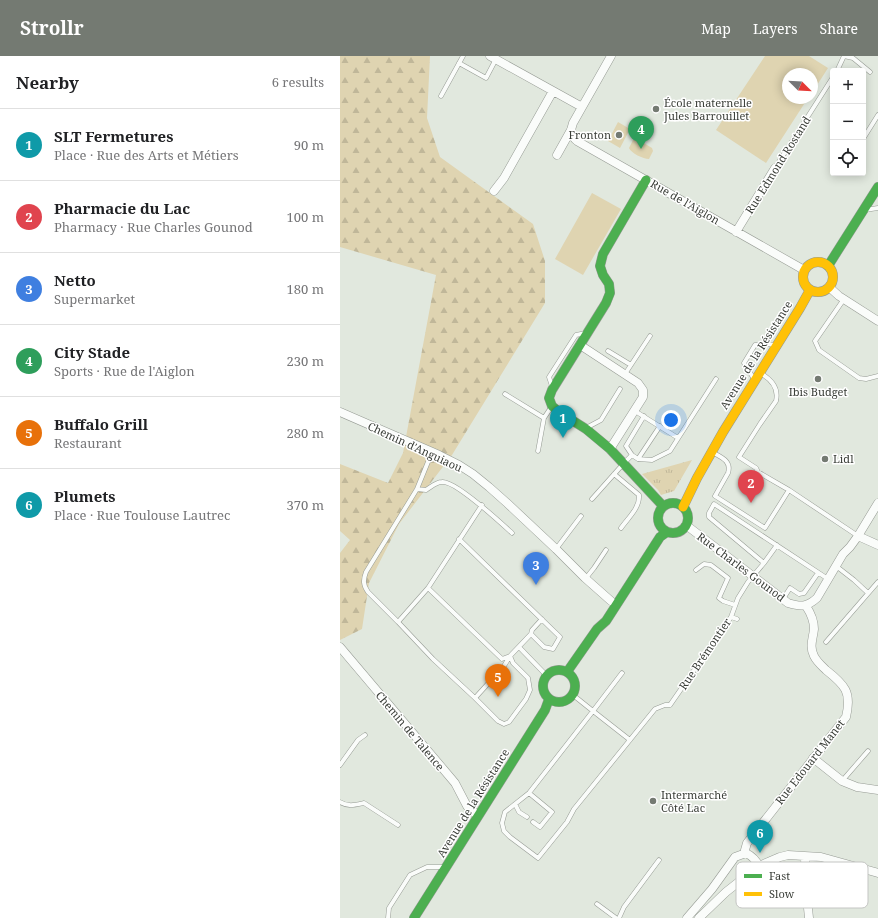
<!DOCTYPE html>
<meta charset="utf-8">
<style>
:root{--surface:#fff;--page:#f6f6f6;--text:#202124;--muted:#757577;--line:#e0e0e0;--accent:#747a72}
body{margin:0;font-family:"Noto Serif",serif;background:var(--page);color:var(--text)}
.controls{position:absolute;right:12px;top:12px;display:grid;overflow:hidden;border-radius:4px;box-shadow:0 2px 10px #0003}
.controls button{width:36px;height:36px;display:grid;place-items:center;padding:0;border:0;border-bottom:1px solid var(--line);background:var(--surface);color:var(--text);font:20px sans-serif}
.compass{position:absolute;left:442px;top:12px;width:36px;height:36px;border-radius:50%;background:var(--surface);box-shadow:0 2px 10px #0003;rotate:114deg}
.you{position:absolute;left:331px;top:364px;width:14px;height:14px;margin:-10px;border:3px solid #fff;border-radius:50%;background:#1a73e8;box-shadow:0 0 0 6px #1a73e833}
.badge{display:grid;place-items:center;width:26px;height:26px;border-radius:50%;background:var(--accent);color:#fff;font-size:13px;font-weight:700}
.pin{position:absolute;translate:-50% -33px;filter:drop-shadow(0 1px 2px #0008)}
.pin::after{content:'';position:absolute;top:21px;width:14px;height:12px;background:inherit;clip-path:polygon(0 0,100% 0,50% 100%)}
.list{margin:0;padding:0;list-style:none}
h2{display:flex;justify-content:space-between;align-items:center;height:52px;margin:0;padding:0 16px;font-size:17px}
h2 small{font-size:13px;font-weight:400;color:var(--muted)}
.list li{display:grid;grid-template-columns:26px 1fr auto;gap:12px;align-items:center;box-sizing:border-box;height:72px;padding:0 16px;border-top:1px solid var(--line)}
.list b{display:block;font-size:15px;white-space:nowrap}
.list p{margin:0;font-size:13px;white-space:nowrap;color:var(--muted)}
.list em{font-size:13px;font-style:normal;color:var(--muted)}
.icon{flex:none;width:22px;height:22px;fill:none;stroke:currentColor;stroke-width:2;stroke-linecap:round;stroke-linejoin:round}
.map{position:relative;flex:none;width:538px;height:862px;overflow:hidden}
header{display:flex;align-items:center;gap:24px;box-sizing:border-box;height:56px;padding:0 20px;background:var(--accent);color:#fff}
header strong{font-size:19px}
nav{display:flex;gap:22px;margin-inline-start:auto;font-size:14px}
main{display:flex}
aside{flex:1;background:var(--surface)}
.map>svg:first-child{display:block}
</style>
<header>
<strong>Strollr</strong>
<nav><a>Map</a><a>Layers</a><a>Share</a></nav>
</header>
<main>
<aside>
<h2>Nearby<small>6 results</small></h2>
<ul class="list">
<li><span class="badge" style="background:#0f9aa8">1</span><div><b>SLT Fermetures</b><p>Place · Rue des Arts et Métiers</p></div><em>90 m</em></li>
<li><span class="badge" style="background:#e0444e">2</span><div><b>Pharmacie du Lac</b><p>Pharmacy · Rue Charles Gounod</p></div><em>100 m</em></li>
<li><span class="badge" style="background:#3f7fe0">3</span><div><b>Netto</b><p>Supermarket</p></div><em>180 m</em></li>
<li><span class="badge" style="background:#2e9e5b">4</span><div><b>City Stade</b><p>Sports · Rue de l'Aiglon</p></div><em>230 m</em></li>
<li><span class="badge" style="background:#e8710a">5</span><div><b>Buffalo Grill</b><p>Restaurant</p></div><em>280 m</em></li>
<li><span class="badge" style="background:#0f9aa8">6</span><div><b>Plumets</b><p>Place · Rue Toulouse Lautrec</p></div><em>370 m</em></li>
</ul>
</aside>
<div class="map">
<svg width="538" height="862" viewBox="0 0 538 862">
<defs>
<pattern id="grass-tufts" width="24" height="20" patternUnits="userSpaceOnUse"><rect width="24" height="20" fill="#dfd4b1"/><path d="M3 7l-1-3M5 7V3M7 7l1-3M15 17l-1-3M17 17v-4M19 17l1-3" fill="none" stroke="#c0b799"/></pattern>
<pattern id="forest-firs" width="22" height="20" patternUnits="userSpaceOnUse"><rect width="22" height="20" fill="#dfd4b1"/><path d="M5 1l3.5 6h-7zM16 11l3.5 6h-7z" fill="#c0b799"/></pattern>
</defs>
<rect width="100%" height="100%" fill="#e1e8de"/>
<path fill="url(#grass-tufts)" d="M 352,404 L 334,435 L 321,439 L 318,434 L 302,418 Z"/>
<path fill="url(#forest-firs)" d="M 0,0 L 90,0 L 87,62 L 100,101 L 193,168 L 205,205 L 205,247 L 112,399 L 59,468 L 29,527 L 22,573 L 0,584 L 0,497 L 10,484 L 0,475 L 0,408 L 48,427 L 63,397 L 96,219 L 0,191 Z"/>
<path fill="#dfd4b1" d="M 425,0 L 469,0 L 488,12 L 472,37 L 472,18 L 448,18 L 448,42 L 468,42 L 426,107 L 376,74 Z
M 278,66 L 290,73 L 280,92 L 268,85 Z
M 297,83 L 312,92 L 313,95 L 309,103 C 303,103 291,97 289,92 L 293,84 Z
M 252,137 L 281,153 L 243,219 L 215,203 Z"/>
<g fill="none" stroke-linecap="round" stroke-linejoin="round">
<g stroke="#969b94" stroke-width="5">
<path id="lane" d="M 119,7 L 146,22 L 156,3
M 497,15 L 504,0 L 513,2 L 530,16
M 101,40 L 123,0
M 523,83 L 538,59
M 435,112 L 493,21
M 525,154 L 538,152
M 504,243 L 475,285 L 479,294 L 519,322 L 526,323 L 538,320
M 268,295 L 291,309
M 420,317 C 431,323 439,332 436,345 L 420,368 L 399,401 L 416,412 L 418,416 L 449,434 L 518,480
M 285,318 L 310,280
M 414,323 L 404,307 L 415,289 L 428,288 L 434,289
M 212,330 L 209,321 L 236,279 L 246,277
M 165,338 L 204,362
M 295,355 L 338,382
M 246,372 L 261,364 L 280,333
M 198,395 L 204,362 L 212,350
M 92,396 L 77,433 L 26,516 C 23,524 23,529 28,536 L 58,566 L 93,603 L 135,642 L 158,665 L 164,668 L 169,666 L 186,643 L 190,634 L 188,622 L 173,607 L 170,600
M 372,396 C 381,401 392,405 388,417 L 375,440 L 425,472 L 449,434
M 292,399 L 286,390 L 304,360
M 298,403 L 320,370
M 274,418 L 299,439 C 300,452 288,462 281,472
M 77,433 L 86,434 C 91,431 96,426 102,426 C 115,424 161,467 172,477
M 252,443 L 284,407 L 292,399 L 298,403 L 312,404 L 330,395 L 376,323
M 142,449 L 88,532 L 162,603 L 170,600
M 119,483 L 220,581 L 213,593 L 204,591 L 191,578
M 216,493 L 241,460
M 424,507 L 369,461 L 369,457 L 374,448 L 488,523
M 496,510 L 514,524 L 528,537
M 356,514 L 364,508 L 371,509 L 388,522 L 379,542 L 383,545 L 395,549
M 246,522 L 254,512 L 266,494
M 443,543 L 450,532 L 459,538 L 464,537 L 478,517
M 391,561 L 397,563
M 58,566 L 88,532
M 486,586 L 538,526
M 179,591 L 207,620
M 282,617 L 253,655 L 290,684
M 233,639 L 253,655 L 189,737 L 165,756 L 162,767 L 164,775 L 170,781 L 198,802 L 227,766 L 234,753 L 315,653 L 325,649 L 330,649 L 391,561 L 398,542 L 408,526 L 424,507 L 437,489
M 135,642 L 164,610 L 170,600 L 191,578 L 192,574 L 202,563
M 0,709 L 18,684 L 25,679
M 502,725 L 528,695
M 189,737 L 212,756 L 200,771 L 193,766
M 0,746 C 8,751 15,749 24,747 L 58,769
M 175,748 L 179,756 L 187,761
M 257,848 L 276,862
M 48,862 L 49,852 L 70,819 L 87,811 L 103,811
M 279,862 L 284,851 L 319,804"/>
</g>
<g stroke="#969b94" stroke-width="9">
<path id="street" d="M 150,0 L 242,51
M 231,74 C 232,79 233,82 237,85 L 464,214
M 217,99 L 231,74 L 233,67 L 271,0
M 154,135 L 164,122 L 213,35
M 396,176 L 435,112
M 489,231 L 499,240 L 538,265
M 240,289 L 298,327 L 303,334 L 303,341 L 270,393
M 0,356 L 99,399 L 119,409 L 133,418 L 149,431 L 167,447 L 216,493 L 245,522 L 271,545
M 346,469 L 448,547 C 461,551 467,551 477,542 L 503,498 L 510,491 L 518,480 L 538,489
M 518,480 L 538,447
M 0,591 L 115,727 L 127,750 L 138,760
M 473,702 L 502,725 L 517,731 L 538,734
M 406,797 L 405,794 L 407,787 L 506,661 C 512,636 505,629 486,614 C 482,610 477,606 474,600 C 469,590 473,583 474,573 C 474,565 470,556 466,550
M 465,801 L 466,832 L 469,862
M 347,862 L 372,833 L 395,801 L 406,797 C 412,800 416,804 419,810
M 359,862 L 386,836 L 419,810 L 440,801 L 448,799 L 481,801 L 538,817"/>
</g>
<g stroke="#969b94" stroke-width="10">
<path id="fast" d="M 306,124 L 263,198 L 260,210 L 263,219 L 269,228 L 270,237 L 266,247 L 212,334 L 209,342 L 212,350 L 219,356 L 246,373 L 270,393 L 323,450
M 488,210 L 538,131
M318 462a15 15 0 1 1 30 0a15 15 0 1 1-30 0Z
M203 630a16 16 0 1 1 32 0a16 16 0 1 1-32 0Z
M 227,616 L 257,573 L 266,565 L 320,481 L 327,476
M 74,862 L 205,654 L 209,643"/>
</g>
<g stroke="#969b94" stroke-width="10">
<path id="slow" d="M463 221a15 15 0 1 1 30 0a15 15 0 1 1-30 0Z
M 343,451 L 357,422 L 383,376 L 460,252 L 470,234"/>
</g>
<use href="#lane" stroke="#fafcfa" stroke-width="4"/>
<use href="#street" stroke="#fafcfa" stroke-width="8"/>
<use href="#fast" stroke="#4caf50" stroke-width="9"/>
<use href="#slow" stroke="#ffc107" stroke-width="9"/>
</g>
<g fill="#747a72" stroke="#fff" stroke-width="1.5">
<circle cx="316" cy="53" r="4"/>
<circle cx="279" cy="79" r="4"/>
<circle cx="478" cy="323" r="4"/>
<circle cx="485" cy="403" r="4"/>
<circle cx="313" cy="745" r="4"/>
</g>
<g text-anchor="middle" stroke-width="3" stroke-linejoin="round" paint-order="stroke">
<g font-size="11" fill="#3a3e38" stroke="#fff" text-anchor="start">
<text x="324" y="51">École maternelle<tspan x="324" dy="13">Jules Barrouillet</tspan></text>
<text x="271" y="83" text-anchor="end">Fronton</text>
<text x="478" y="340" text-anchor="middle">Ibis Budget</text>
<text x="493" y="407">Lidl</text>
<text x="321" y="743">Intermarché<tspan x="321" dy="13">Côté Lac</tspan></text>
</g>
<g font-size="11" fill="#3a3e38" stroke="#fff">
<text transform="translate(438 109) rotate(-58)" y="4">Rue Edmond Rostand</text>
<text transform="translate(345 146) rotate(30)" y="4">Rue de l'Aiglon</text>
<text transform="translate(416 299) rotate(-58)" y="4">Avenue de la Résistance</text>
<text transform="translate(75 391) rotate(25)" y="4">Chemin d'Anguiaou</text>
<text transform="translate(401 511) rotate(37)" y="4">Rue Charles Gounod</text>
<text transform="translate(365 598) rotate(-56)" y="4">Rue Brémontier</text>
<text transform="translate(70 675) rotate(50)" y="4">Chemin de Talence</text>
<text transform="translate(470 706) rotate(-52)" y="4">Rue Edouard Manet</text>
<text transform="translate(133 747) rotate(-58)" y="4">Avenue de la Résistance</text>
</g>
</g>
<rect x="396" y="806" width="132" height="46" rx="6" fill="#fff" stroke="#c4c5c3" stroke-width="1"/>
<rect x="404" y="818" width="18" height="4" fill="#4caf50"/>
<rect x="404" y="836" width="18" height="4" fill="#ffc107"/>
<g font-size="11" fill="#3a3e38">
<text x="429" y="824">Fast</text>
<text x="429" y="842">Slow</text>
</g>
</svg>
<div class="controls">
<button>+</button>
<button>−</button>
<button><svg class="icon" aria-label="locate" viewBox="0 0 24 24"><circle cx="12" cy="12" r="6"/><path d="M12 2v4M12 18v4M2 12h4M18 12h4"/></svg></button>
</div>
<svg class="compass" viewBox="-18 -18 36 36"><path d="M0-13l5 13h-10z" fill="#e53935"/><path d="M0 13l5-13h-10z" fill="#757577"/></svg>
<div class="you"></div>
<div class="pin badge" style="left:223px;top:382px;background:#0f9aa8">1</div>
<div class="pin badge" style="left:411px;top:447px;background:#e0444e">2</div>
<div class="pin badge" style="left:196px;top:529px;background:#3f7fe0">3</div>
<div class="pin badge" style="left:301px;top:93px;background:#2e9e5b">4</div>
<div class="pin badge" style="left:158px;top:641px;background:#e8710a">5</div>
<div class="pin badge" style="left:420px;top:797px;background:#0f9aa8">6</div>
</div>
</main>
